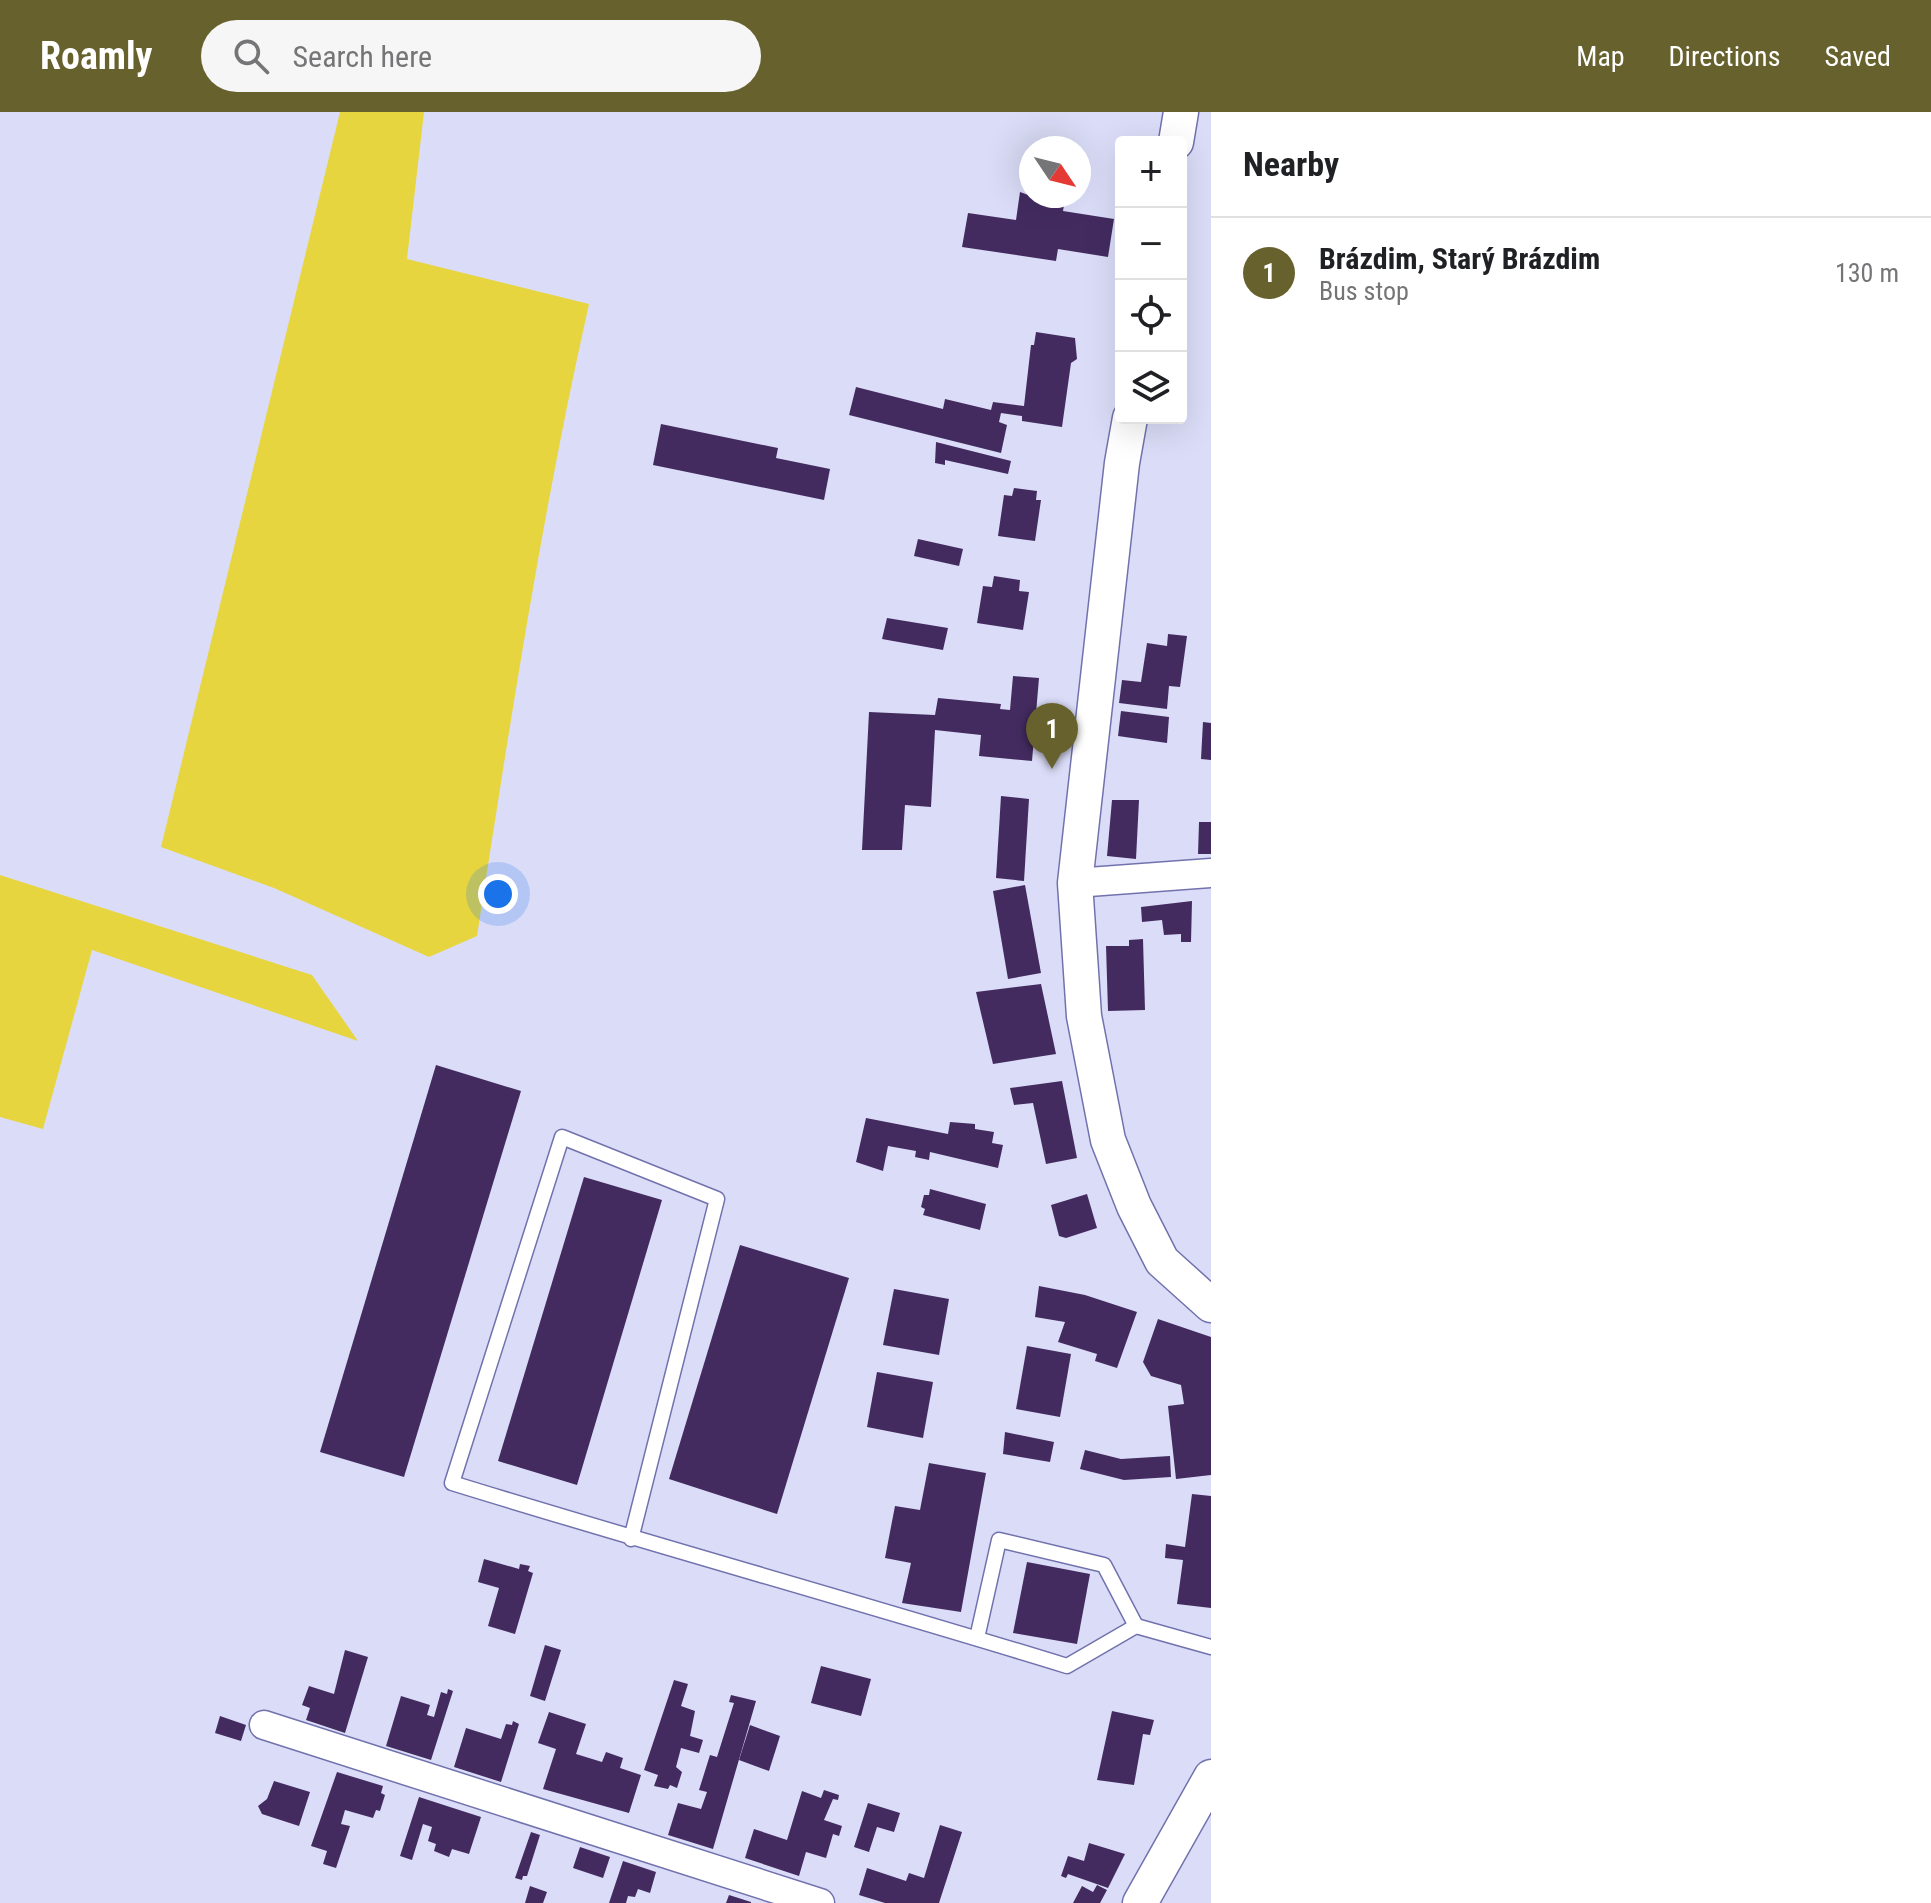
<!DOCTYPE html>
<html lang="en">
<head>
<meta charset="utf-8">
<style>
	body { margin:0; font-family:"Roboto Condensed",sans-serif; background:#f6f6f6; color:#202124 }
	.controls { position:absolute; right:24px; top:24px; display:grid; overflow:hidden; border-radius:8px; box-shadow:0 8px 32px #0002 }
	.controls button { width:72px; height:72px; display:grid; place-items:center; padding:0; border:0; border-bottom:2px solid #e0e0e0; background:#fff; color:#202124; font:40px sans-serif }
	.compass { position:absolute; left:1019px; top:24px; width:72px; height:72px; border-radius:50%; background:#fff; box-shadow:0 8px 32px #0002; rotate:125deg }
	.you { position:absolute; left:498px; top:782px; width:28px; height:28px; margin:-20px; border:6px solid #fff; border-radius:50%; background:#1a73e8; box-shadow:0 0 0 12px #1a73e833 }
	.badge { display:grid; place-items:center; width:52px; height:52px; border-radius:50%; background:#67612d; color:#fff; font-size:26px; font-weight:700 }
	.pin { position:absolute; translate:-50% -66px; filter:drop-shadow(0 2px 4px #0008) }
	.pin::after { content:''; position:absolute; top:42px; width:28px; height:24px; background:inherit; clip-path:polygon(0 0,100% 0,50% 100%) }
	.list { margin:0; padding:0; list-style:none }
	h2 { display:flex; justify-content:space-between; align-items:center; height:104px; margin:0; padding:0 32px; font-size:34px }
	h2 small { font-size:26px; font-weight:400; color:#757577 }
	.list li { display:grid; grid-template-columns:52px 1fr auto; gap:24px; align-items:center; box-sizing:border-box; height:112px; padding:0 32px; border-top:2px solid #e0e0e0 }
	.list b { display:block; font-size:30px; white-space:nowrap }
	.list p { margin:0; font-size:26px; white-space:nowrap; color:#757577 }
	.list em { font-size:26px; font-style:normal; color:#757577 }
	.icon { flex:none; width:44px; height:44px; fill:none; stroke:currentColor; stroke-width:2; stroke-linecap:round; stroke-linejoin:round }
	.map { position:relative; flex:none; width:1211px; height:1791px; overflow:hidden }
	header { display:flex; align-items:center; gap:48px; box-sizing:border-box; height:112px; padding:0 40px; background:#67612d; color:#fff }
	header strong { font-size:38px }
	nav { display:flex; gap:44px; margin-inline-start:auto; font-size:28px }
	.search { width:560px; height:72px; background:#f6f6f6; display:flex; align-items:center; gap:20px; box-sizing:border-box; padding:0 28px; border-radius:44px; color:#757577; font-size:30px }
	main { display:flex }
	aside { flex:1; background:#fff }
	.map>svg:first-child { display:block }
	.green { fill:#e7d540 }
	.building { fill:#432b60 }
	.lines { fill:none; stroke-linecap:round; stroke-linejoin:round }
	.service-casing { stroke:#7172ad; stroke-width:17 }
	.minor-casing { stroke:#7172ad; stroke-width:31 }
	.tertiary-casing { stroke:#7172ad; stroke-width:37 }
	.service { stroke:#fff; stroke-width:14 }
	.minor { stroke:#fff; stroke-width:28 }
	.tertiary { stroke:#fff; stroke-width:34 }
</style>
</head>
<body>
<header>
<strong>Roamly</strong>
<div class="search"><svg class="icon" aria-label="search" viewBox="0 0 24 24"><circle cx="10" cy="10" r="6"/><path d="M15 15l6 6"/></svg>Search here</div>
<nav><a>Map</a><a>Directions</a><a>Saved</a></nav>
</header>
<main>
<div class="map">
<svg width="1211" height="1791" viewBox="0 0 1211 1791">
	<rect width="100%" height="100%" fill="#dbddf8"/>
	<g class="green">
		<path d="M 340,0 L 424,0 L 407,147 L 589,192 C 542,401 510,612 477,824 L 429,845 L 274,776 L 161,735 Z"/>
		<path d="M 0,763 L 312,863 L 358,929 L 92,838 L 43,1017 L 0,1005 Z"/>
	</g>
	<g class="building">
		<path d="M 1020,80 L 1031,84 L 1065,87 L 1063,99 L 1114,107 L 1108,145 L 1058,137 L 1056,149 L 962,135 L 968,101 L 1016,108 Z"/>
		<path d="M 1036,220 L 1075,226 L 1077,247 L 1071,251 L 1062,315 L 1022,309 L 1022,304 L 1001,301 L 999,310 L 1007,313 L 1001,341 L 849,303 L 856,275 L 943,297 L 945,287 L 991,298 L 993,290 L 1024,294 L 1031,233 L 1034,233 Z"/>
		<path d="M 661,312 L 778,336 L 776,346 L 830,357 L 824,388 L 653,353 Z"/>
		<path d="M 936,330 L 1011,349 L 1008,362 L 945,348 L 945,353 L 935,351 Z"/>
		<path d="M 1014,376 L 1037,379 L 1036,388 L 1041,388 L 1035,429 L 998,424 L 1004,383 L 1012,384 Z"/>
		<path d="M 918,427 L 963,437 L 959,454 L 914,444 Z"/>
		<path d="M 994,464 L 1020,468 L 1019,479 L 1029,480 L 1023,518 L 977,511 L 983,474 L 992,475 Z"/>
		<path d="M 887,506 L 948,516 L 943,538 L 882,527 Z"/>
		<path d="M 1168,522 L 1187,524 L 1180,575 L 1169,574 L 1167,597 L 1119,591 L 1122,568 L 1141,570 L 1147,531 L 1167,534 Z"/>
		<path d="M 1013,564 L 1039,566 L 1032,649 L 979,644 L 981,623 L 935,618 L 931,695 L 905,693 L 902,738 L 862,738 L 869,600 L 935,603 L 938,586 L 1001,592 L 1000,597 L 1010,598 Z"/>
		<path d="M 1121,599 L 1169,605 L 1167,631 L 1118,624 Z"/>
		<path d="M 1203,610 L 1211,611 L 1211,648 L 1201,647 Z"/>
		<path d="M 1001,684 L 1029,687 L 1024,769 L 996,766 Z"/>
		<path d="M 1112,688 L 1139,688 L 1136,747 L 1107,744 Z"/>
		<path d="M 1199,710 L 1211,710 L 1211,742 L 1198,742 Z"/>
		<path d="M 1025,773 L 1041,861 L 1008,867 L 993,779 Z"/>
		<path d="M 1192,789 L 1191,830 L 1181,830 L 1181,822 L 1164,823 L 1162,808 L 1142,810 L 1141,795 Z"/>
		<path d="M 1143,827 L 1145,898 L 1108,899 L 1106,834 L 1129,834 L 1129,828 Z"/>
		<path d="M 1041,872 L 1056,942 L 993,952 L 976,880 Z"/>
		<path d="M 436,953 L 521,979 L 404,1365 L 320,1340 Z"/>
		<path d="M 1062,969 L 1077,1046 L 1046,1052 L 1033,991 L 1014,993 L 1010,976 Z"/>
		<path d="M 866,1006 L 948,1022 L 950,1010 L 975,1012 L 975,1017 L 994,1020 L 992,1031 L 1003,1033 L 998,1056 L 930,1040 L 929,1048 L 915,1045 L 916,1039 L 888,1034 L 883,1059 L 856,1050 Z"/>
		<path d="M 584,1065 L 662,1088 L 577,1373 L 498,1349 Z"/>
		<path d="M 930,1077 L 986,1092 L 980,1118 L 923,1103 L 925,1097 L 921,1095 L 924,1083 L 929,1083 Z"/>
		<path d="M 1087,1082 L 1097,1116 L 1066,1126 L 1059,1124 L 1051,1093 Z"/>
		<path d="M 740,1133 L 849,1166 L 777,1402 L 669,1367 Z"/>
		<path d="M 1039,1174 L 1085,1183 L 1137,1200 L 1117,1256 L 1095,1249 L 1097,1242 L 1058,1230 L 1065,1210 L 1035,1205 Z"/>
		<path d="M 894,1177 L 949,1187 L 939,1243 L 883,1233 Z"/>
		<path d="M 1158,1207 L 1211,1225 L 1211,1363 L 1176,1367 L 1168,1294 L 1184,1292 L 1181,1273 L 1151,1264 L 1143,1250 Z"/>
		<path d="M 1027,1234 L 1071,1242 L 1060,1305 L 1016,1297 Z"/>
		<path d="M 877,1260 L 933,1270 L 923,1326 L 867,1315 Z"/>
		<path d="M 1005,1320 L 1054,1330 L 1050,1350 L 1003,1342 Z"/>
		<path d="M 1085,1338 L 1121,1347 L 1170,1344 L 1171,1365 L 1124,1368 L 1080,1357 Z"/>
		<path d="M 929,1351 L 986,1361 L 961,1500 L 902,1491 L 911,1451 L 885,1446 L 895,1394 L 920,1398 Z"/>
		<path d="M 1192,1382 L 1211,1384 L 1211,1496 L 1177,1492 L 1183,1448 L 1165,1446 L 1166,1432 L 1185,1435 Z"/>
		<path d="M 484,1447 L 519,1457 L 520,1452 L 530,1454 L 528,1459 L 533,1461 L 515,1522 L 488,1514 L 499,1476 L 478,1470 Z"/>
		<path d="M 1027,1450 L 1090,1462 L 1077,1532 L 1013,1521 Z"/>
		<path d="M 545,1533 L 561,1538 L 545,1589 L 530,1584 Z"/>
		<path d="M 345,1538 L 368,1545 L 345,1621 L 306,1608 L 310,1596 L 302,1593 L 309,1574 L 334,1582 Z"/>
		<path d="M 821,1554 L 871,1567 L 861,1604 L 811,1591 Z"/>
		<path d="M 674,1568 L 688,1572 L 681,1594 L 695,1599 L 690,1624 L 703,1628 L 699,1641 L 681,1636 L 676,1655 L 682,1660 L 677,1676 L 670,1673 L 668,1677 L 654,1674 L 658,1663 L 644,1658 Z"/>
		<path d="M 448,1577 L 453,1579 L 431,1648 L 386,1634 L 401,1584 L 430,1593 L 427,1603 L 434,1605 L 441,1580 L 447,1582 Z"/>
		<path d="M 731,1583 L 756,1589 L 713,1737 L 668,1723 L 678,1691 L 701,1697 L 707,1680 L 699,1678 L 710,1643 L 717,1645 L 734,1591 L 729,1590 Z"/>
		<path d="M 1112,1599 L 1154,1608 L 1150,1623 L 1143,1622 L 1134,1673 L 1097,1668 Z"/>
		<path d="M 549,1600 L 586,1612 L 576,1642 L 602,1650 L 606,1640 L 623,1646 L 620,1656 L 641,1663 L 629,1701 L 543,1677 L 556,1637 L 538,1631 Z"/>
		<path d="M 220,1604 L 246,1613 L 241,1629 L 215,1621 Z"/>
		<path d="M 513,1609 L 519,1612 L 501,1670 L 454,1655 L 466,1616 L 501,1627 L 506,1612 L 512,1613 Z"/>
		<path d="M 750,1613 L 780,1624 L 769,1659 L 739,1648 Z"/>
		<path d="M 337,1660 L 383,1674 L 381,1681 L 385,1683 L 380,1699 L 376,1698 L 373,1706 L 345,1698 L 341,1712 L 350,1714 L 336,1756 L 323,1752 L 327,1739 L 311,1734 Z"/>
		<path d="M 274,1669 L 310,1680 L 299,1714 L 262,1702 L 258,1694 L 267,1687 Z"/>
		<path d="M 824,1678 L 839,1683 L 838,1688 L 833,1687 L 824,1708 L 842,1714 L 839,1724 L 833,1722 L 826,1746 L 806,1740 L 799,1764 L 745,1746 L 754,1717 L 787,1728 L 802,1679 L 821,1686 Z"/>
		<path d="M 419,1685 L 481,1705 L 469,1742 L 452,1737 L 449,1745 L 434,1739 L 436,1732 L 428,1729 L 432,1715 L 423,1712 L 412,1748 L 400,1744 Z"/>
		<path d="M 868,1691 L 900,1701 L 894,1720 L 877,1715 L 869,1740 L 854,1735 Z"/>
		<path d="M 940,1713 L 962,1720 L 939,1791 L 885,1791 L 859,1783 L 867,1756 L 906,1769 L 909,1761 L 924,1766 Z"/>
		<path d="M 531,1720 L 540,1723 L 527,1764 L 523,1764 L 522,1768 L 515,1766 Z"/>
		<path d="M 1089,1731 L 1125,1742 L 1108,1776 L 1068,1762 L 1066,1766 L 1061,1764 L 1068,1744 L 1084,1749 Z"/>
		<path d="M 580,1735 L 610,1745 L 603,1766 L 573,1756 Z"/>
		<path d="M 623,1749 L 656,1760 L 650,1781 L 638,1777 L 635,1785 L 628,1784 L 626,1791 L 609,1791 Z"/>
		<path d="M 1097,1773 L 1107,1778 L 1100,1791 L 1073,1791 L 1082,1774 L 1093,1780 Z"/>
		<path d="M 530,1774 L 547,1780 L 543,1791 L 525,1791 Z"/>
		<path d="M 729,1783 L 751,1790 L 751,1791 L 726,1791 Z"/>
	</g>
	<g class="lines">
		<g class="service-casing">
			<g id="service">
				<path d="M 631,1427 L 717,1087 L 562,1025 L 452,1371 C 656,1434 863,1491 1067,1554 L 1136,1514 L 1211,1535"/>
				<path d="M 977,1526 L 999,1428 L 1104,1453 L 1136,1514"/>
			</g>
		</g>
		<g class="minor-casing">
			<g id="minor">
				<path d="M 1075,771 L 1211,761"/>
				<path d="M 264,1613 L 820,1791"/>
			</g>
		</g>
		<g class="tertiary-casing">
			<g id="tertiary">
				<path d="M 1176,30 L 1181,0"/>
				<path d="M 1130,306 L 1122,351 L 1075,771 L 1084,904 L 1108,1028 L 1134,1094 L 1162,1149 L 1211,1193"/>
				<path d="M 1140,1791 L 1211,1665"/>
			</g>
		</g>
		<use href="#service" class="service"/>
		<use href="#minor" class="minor"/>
		<use href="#tertiary" class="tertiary"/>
	</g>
</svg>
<div class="controls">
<button>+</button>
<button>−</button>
<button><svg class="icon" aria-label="locate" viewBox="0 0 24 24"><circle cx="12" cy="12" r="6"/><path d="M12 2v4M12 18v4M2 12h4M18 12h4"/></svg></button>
<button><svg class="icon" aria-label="layers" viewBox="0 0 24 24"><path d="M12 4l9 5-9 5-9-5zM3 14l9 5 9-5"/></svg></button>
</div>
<svg class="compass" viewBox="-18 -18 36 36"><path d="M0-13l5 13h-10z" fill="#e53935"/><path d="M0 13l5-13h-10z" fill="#757577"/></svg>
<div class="you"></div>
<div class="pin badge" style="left:1052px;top:657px">1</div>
</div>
<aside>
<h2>Nearby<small></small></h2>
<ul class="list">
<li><span class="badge">1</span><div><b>Brázdim, Starý Brázdim</b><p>Bus stop</p></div><em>130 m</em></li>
</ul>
</aside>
</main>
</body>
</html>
